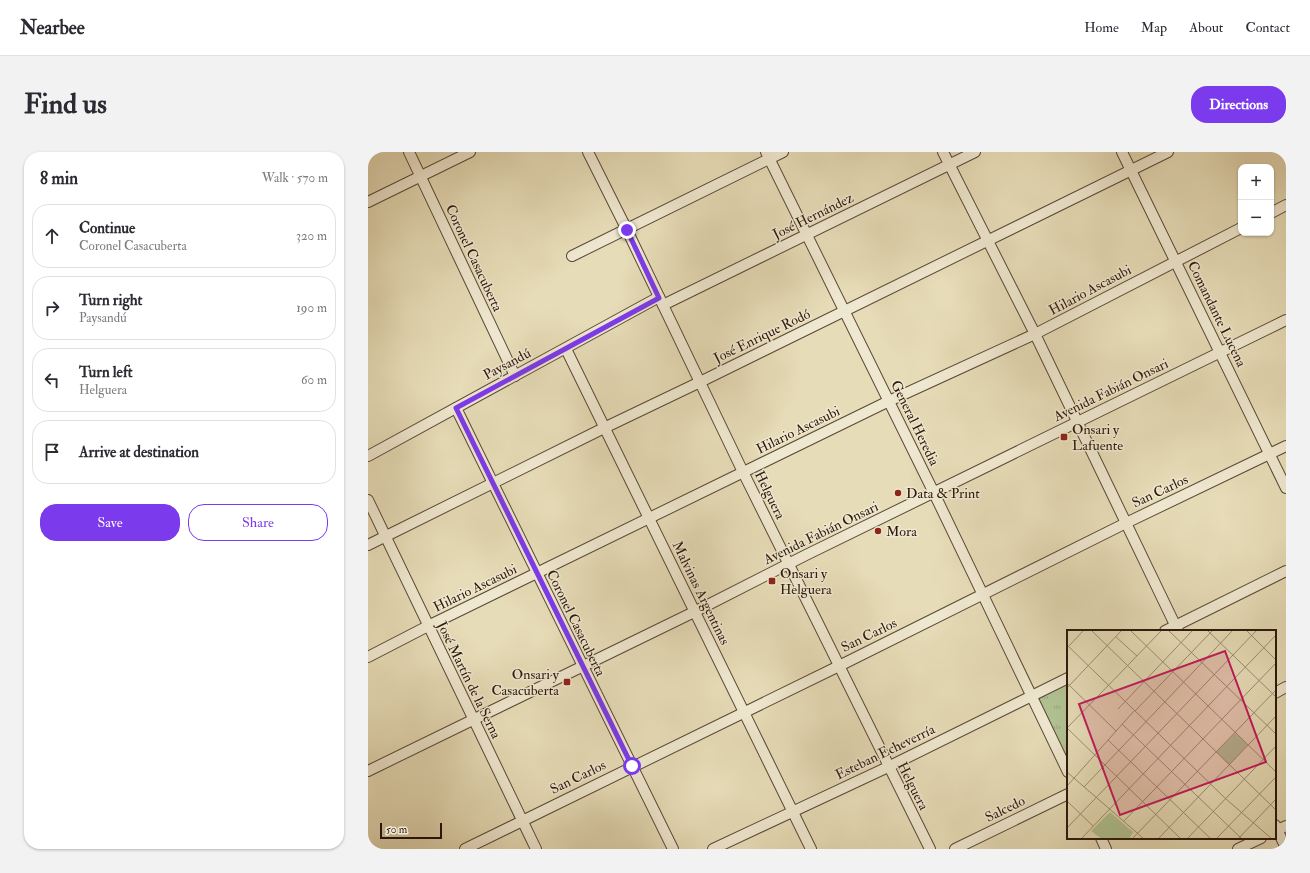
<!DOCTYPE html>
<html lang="en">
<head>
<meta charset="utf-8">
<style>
	body { margin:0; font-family:"IM FELL Double Pica",serif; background:#f2f2f3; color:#2b2b33 }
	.controls { position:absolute; right:12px; top:12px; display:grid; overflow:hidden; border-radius:8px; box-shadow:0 1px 3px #0004 }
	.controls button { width:36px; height:36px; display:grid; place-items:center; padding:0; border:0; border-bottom:1px solid #e1e1e2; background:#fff; color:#2b2b33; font:20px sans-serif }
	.scale { position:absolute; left:12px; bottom:10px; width:62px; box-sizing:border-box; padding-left:4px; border:2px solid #2c170b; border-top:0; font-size:11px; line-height:14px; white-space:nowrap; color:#2c170b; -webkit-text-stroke:3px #efe8d0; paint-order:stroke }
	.stop { position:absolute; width:12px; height:12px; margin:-9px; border:3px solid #7c3aed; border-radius:50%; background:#fff }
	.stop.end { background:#7c3aed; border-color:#fff; box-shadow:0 1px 4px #0008 }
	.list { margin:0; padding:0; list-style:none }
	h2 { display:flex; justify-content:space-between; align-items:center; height:52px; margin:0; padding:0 16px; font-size:17px }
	h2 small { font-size:13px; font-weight:400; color:#7c7c81 }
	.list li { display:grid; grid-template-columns:26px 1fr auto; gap:12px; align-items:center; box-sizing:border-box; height:64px; margin:0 8px 8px; padding:0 8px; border:1px solid #e1e1e2; border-radius:16px }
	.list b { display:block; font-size:15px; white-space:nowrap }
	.list p { margin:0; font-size:13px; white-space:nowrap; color:#7c7c81 }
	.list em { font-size:13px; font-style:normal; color:#7c7c81 }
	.actions { display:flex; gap:8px; padding:12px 16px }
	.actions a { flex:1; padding:9px 0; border:1px solid #7c3aed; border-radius:16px; text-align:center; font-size:14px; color:#7c3aed }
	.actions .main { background:#7c3aed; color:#fff }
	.icon { flex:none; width:22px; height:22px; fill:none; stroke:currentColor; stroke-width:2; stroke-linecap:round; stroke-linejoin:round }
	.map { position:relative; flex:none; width:918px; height:697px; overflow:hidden; border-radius:16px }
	header { display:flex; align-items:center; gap:24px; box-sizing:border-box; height:56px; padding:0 20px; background:#fff; border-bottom:1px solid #e1e1e2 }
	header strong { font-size:19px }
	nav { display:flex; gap:22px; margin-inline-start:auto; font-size:14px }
	.intro { display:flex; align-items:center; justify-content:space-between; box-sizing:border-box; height:96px; padding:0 24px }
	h1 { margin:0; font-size:28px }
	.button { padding:10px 18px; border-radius:16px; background:#7c3aed; color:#fff; font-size:14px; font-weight:700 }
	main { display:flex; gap:24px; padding:0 24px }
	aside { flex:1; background:#fff; border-radius:16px; box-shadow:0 1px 3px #0004 }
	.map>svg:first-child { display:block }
	.grass { fill:url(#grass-tufts); stroke:#6e6c4e }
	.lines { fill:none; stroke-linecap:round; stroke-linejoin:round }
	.minor-casing { stroke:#5a4836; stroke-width:12 }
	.minor { stroke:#efe8d0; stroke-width:10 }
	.route { stroke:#7c3aed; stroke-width:5 }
	.poi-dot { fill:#8f2418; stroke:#efe8d0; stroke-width:1.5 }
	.labels { text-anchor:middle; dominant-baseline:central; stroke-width:3; stroke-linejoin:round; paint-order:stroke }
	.street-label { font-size:14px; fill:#2c170b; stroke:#efe8d0 }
	.poi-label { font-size:14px; fill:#2c170b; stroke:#efe8d0; text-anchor:start }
	.inset-road { fill:none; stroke:#9c8d72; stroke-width:1 }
	.view { fill:#c2185b; fill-opacity:0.15; stroke:#c2185b; stroke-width:2 }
	.inset-edge { fill:none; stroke:#2c170b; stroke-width:2 }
</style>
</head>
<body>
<header>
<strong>Nearbee</strong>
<nav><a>Home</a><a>Map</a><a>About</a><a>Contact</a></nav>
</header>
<div class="intro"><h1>Find us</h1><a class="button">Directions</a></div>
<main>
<aside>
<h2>8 min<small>Walk · 570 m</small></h2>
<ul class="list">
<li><svg class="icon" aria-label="ahead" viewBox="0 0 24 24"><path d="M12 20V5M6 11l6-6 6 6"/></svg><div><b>Continue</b><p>Coronel Casacuberta</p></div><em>320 m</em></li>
<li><svg class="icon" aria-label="right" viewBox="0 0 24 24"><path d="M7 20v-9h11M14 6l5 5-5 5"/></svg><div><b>Turn right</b><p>Paysandú</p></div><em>190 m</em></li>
<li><svg class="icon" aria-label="left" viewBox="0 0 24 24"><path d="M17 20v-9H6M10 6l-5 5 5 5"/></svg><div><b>Turn left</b><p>Helguera</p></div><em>60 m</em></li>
<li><svg class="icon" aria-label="arrive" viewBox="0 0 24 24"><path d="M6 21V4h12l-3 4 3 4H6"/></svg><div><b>Arrive at destination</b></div></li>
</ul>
<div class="actions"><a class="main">Save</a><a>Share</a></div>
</aside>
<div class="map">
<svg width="918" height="697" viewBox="0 0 918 697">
	<defs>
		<pattern id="grass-tufts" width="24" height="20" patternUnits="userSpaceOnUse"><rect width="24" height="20" fill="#b1c292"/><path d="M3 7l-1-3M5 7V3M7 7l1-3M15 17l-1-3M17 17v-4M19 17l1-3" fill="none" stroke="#98a67d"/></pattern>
	</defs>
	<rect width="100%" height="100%" fill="#e6dcb7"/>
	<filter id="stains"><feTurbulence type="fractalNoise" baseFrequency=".005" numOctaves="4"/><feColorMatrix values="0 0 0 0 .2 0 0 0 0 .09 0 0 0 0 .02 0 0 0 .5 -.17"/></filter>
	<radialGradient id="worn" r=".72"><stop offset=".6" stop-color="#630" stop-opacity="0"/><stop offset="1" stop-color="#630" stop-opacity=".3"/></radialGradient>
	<path class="grass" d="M 700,526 L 700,619 L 664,544 Z"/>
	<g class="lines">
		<g class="minor-casing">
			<g id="minor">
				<path d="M 41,0 L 147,224"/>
				<path d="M 220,0 L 259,78 L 375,320 L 562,697"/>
				<path d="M 398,0 L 566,341 L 700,620"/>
				<path d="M 575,0 L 667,182 L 810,479"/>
				<path d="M 754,0 L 918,336"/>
				<path d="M 0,50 L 102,0"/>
				<path d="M 903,61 L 918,53"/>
				<path d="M 204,104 L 415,0"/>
				<path d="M 295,153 L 607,0"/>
				<path d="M 198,197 L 443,697"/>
				<path d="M 88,256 L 305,697"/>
				<path d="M 0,304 L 291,145"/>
				<path d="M 0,348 L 168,697"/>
				<path d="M 0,393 L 236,276 L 332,230 L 800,0"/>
				<path d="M 797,479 L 918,419"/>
				<path d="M 0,505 L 60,474 L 521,249 L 667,182 L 873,76"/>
				<path d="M 907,541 L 918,535"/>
				<path d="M 0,619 L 326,460 L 438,403 L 918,168"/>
				<path d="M 907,673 L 918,696"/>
				<path d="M 907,679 L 918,674"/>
				<path d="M 733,686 L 738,697"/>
				<path d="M 97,697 L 471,514 L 758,371 L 918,294"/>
				<path d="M 345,697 L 520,615 L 700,526"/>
				<path d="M 587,697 L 700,642"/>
				<path d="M 870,697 L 893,686"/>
			</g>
		</g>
		<use href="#minor" class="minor"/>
	</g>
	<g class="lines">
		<path class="route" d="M 259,78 L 291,146 L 88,256 L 264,614"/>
	</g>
	<g class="poi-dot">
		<rect x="692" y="281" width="8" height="8" rx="2"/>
		<circle cx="530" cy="341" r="4"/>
		<circle cx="510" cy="379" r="4"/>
		<rect x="400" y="425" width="8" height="8" rx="2"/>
		<rect x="195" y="526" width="8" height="8" rx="2"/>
	</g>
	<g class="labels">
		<g class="street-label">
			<text transform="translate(445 64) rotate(-26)">José Hernández</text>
			<text transform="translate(106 106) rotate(65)">Coronel Casacuberta</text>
			<text transform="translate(722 138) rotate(-28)">Hilario Ascasubi</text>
			<text transform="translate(849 162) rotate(64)">Comandante Lucena</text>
			<text transform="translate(394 184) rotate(-26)">José Enrique Rodó</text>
			<text transform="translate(139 212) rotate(-28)">Paysandú</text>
			<text transform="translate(743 238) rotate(-26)">Avenida Fabián Onsari</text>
			<text transform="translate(547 271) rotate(64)">General Heredia</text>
			<text transform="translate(430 278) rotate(-26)">Hilario Ascasubi</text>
			<text transform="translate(792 339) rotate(-25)">San Carlos</text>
			<text transform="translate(402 343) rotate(64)">Helguera</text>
			<text transform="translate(453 381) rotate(-26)">Avenida Fabián Onsari</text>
			<text transform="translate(107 436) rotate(-26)">Hilario Ascasubi</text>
			<text transform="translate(333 441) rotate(64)">Malvinas Argentinas</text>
			<text transform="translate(208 471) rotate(64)">Coronel Casacuberta</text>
			<text transform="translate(501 483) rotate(-26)">San Carlos</text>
			<text transform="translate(101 528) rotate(64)">José Martín de la Serna</text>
			<text transform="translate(517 600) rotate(-26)">Esteban Echeverría</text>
			<text transform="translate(210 625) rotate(-26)">San Carlos</text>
			<text transform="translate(545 634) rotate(63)">Helguera</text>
			<text transform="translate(637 657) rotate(-26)">Salcedo</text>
		</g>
		<g class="poi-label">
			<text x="704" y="277">Onsari y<tspan x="704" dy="16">Lafuente</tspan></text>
			<text x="538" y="341">Data &amp; Print</text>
			<text x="518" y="379">Mora</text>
			<text x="412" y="421">Onsari y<tspan x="412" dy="16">Helguera</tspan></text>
			<text x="191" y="522" text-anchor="end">Onsari y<tspan x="191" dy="16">Casacuberta</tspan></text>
		</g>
	</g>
	<g transform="translate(699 478)">
		<rect width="209" height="209" fill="#e6dcb7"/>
		<path d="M 168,103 L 181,115 L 162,135 L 149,122 Z" fill="#b1c292"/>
		<path d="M 43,182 L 66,202 L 62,209 L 35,209 L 24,201 Z" fill="#b1c292"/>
		<path class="inset-road" d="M 24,0 L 209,180M 63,0 L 209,142M 101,0 L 209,104M 140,0 L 209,67M 179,0 L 209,30M 49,7 L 70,26M 0,15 L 159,169 L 205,209M 0,18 L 17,0M 0,53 L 49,101M 0,58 L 55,0M 51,79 L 126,0M 68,81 L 146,0M 55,94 L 175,209M 0,98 L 114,209M 0,98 L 95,0M 41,110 L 144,209M 0,142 L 77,209M 0,156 L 67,81M 17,157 L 166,0M 0,171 L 26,196M 57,191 L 209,33M 0,198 L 190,0M 14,209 L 209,5M 65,209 L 209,60M 91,209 L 209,86M 120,209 L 209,116M 149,209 L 209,147M 171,209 L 209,169"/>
		<path class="view" d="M 158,21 L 199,132 L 53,185 L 12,74 Z"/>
		<rect width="209" height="209" class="inset-edge"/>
	</g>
	<rect width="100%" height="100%" filter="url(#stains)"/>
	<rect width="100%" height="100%" fill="url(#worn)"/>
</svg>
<div class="controls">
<button>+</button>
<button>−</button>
</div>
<div class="scale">50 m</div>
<div class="stop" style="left:264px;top:614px"></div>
<div class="stop end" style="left:259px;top:78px"></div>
</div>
</main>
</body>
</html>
